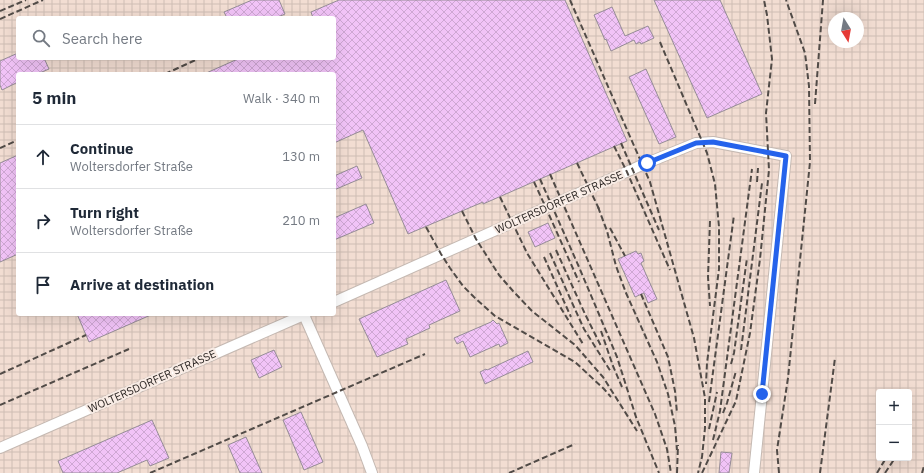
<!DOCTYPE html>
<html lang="en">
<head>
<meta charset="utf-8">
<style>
	body { margin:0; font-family:"IBM Plex Sans",sans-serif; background:#f2f2f3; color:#1f2937 }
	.controls { position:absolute; right:12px; bottom:12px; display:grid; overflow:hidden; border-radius:4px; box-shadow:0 4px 16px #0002 }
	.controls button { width:36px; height:36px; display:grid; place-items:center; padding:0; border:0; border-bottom:1px solid #e0e1e3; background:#fff; color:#1f2937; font:20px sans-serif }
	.compass { position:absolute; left:828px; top:12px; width:36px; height:36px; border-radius:50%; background:#fff; box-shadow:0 4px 16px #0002; rotate:169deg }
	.stop { position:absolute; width:12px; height:12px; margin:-9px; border:3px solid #2563eb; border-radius:50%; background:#fff }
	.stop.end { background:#2563eb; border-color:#fff; box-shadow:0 1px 4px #0008 }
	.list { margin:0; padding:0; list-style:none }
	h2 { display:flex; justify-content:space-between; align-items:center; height:52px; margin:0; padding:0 16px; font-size:17px }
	h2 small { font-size:13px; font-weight:400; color:#747a83 }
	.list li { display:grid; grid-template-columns:26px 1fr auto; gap:12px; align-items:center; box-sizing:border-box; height:64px; padding:0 16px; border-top:1px solid #e0e1e3 }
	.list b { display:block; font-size:15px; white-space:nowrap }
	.list p { margin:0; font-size:13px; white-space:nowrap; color:#747a83 }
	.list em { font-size:13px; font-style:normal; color:#747a83 }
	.icon { flex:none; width:22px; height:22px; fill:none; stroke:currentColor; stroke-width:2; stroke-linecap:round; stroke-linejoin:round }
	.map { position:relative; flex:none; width:924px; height:473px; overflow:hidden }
	.search { position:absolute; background:#fff; box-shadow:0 4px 16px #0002; left:16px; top:16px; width:320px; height:44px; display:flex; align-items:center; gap:10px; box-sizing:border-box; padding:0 14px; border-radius:4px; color:#747a83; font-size:15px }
	.panel { position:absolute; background:#fff; box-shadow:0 4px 16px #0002; left:16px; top:72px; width:320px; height:244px; border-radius:4px }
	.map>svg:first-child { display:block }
	.industrial { fill:url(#industrial-grid); fill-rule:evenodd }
	.building { fill:url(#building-cross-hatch); stroke:#958c96 }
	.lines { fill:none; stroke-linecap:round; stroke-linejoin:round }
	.minor-casing { stroke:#c5b9b2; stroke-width:12 }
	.minor { stroke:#fff; stroke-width:10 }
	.rail { stroke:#514b47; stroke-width:2; stroke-dasharray:6 3; stroke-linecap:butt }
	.route { stroke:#2563eb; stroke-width:5 }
	.labels { text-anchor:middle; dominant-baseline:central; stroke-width:4; stroke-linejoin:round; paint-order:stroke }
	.street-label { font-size:11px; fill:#241f1d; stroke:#f8ebe4 }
</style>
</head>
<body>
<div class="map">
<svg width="924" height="473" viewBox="0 0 924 473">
	<defs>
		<pattern id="industrial-grid" width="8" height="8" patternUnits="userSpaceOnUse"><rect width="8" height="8" fill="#f2ddd2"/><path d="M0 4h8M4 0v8" fill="none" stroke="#cfbdb4"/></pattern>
		<pattern id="building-cross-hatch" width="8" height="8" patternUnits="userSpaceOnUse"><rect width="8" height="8" fill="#f1c3f7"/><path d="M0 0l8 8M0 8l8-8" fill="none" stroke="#cea7d3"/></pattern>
	</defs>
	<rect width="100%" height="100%" fill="#f8ebe4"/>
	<path class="industrial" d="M 0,0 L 924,0 L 924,473 L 0,473 ZM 18,18 L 334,18 L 334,58 L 18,58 ZM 834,18 L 858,18 L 858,42 L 834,42 ZM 18,74 L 334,74 L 334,314 L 18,314 ZM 879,392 L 909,392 L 909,458 L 879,458 Z"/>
	<g class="building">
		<path d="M 252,0 L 279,0 L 285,14 L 276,18 L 227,18 L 224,12 Z"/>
		<path d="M 339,0 L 565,0 L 627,141 L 483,204 L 483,202 L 408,234 L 363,130 L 334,143 L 334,74 L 204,74 L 240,58 L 334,58 L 334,18 L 313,18 L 311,12 Z"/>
		<path d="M 654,0 L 720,0 L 762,94 L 707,118 Z"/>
		<path d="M 612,7 L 625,36 L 648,26 L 654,38 L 641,44 L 640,42 L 636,44 L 634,40 L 611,51 L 606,39 L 605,40 L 594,15 Z"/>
		<path d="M 18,53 L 18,58 L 44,58 L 49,69 L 37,74 L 18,74 L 18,82 L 2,90 L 0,85 L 0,61 Z"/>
		<path d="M 646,69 L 676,137 L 659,144 L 629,77 Z"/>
		<path d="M 18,155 L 18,254 L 0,262 L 0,163 Z"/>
		<path d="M 357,166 L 362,178 L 334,190 L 334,176 Z"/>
		<path d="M 366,204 L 374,223 L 334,240 L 334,218 Z"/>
		<path d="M 548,223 L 555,238 L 535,247 L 528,232 Z"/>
		<path d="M 636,251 L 638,254 L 641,253 L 644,261 L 641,263 L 657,299 L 648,303 L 644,293 L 635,297 L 618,259 Z"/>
		<path d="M 446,280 L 460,311 L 429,325 L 430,328 L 406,339 L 408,344 L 377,357 L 359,319 Z"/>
		<path d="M 77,314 L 153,314 L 89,342 Z"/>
		<path d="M 493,320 L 497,324 L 499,323 L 508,343 L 500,347 L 499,344 L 470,357 L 463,341 L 457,344 L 454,338 L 491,322 Z"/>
		<path d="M 274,350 L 282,367 L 259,378 L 251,360 Z"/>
		<path d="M 528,351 L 533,362 L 485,384 L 480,372 L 486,369 L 487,370 Z"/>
		<path d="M 301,412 L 323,462 L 304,470 L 283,420 Z"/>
		<path d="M 152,420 L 169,458 L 150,466 L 147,460 L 117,473 L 63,473 L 58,461 Z"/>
		<path d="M 246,437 L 262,473 L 240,473 L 228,445 Z"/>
		<path d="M 721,452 L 732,453 L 729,473 L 719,473 Z"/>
	</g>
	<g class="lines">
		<g class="minor-casing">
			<g id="minor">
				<path d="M 334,302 L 642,165 L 696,143 L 713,142 L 786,156 L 754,473"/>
				<path d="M 304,315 L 362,446 L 372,473"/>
				<path d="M 0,448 L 306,314"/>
			</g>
		</g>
		<use href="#minor" class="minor"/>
		<g class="rail">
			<path d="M 570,0 L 650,182 L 694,338 L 705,398 L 705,428 L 702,457 L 698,473"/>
			<path d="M 0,11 L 26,0"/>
			<path d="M 0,19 L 43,0"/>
			<path d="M 660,42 L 707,153 L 715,184 L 719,227 L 719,269 L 707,363 L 706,384"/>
			<path d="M 165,74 L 200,58"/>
			<path d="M 815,104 L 823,0"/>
			<path d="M 621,143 L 659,230"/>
			<path d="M 614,146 L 627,172 L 670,270"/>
			<path d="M 0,148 L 18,140"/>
			<path d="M 577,163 L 600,211"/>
			<path d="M 550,174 L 655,414 L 667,449 L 671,473"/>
			<path d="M 540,179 L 579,267 L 617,357 L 636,417 L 659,473"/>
			<path d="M 534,182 L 546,208 L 579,282"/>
			<path d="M 757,182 L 758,168"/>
			<path d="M 500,197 L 527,253 L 583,344"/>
			<path d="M 598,207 L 607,231 L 616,266 L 626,293 L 657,362 L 668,394 L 675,426 L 677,450"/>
			<path d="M 462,211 L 476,239 L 499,275 L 513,291 L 532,311 L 575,345 L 603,377 L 637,431"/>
			<path d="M 710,221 L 708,277 L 710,306"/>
			<path d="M 426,227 L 441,254 L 450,268 L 463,286 L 474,297 L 495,316 L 575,362 L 604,389 L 611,397"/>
			<path d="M 610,228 L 625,256"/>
			<path d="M 556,250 L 585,314 L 601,346"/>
			<path d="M 550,253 L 569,296 L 584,329 L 611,372"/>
			<path d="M 544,257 L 571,317"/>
			<path d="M 641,294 L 668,357 L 675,391 L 677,413"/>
			<path d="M 601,331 L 613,366 L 622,387"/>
			<path d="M 741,350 L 762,183"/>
			<path d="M 731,364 L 734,353 L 747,258"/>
			<path d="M 0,374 L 86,335"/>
			<path d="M 709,402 L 734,215"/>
			<path d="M 0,405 L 129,349"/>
			<path d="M 723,413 L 727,403 L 736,371"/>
			<path d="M 709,429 L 717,392"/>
			<path d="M 713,440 L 720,411 L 752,169"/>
			<path d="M 150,473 L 425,354"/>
			<path d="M 509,473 L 575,444"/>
			<path d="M 677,473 L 678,445"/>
			<path d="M 702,473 L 736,401 L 750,333 L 760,259 L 769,170 L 766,113 L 772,59 L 767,15 L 764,0"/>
			<path d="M 779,473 L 777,450 L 788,378 L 810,162 L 809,86 L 805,53 L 786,0"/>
			<path d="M 820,473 L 835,358"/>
			<path d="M 877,473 L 886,458"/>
			<path d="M 885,473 L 895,458"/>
			<path d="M 922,473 L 924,466"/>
		</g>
	</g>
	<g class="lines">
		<path class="route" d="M 647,163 L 696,143 L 713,142 L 786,156 L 762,394"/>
	</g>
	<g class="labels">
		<g class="street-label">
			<text transform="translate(559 202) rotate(-24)">WOLTERSDORFER STRASSE</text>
			<text transform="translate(152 381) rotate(-24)">WOLTERSDORFER STRASSE</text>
		</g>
	</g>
</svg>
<div class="controls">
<button>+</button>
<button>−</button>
</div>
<svg class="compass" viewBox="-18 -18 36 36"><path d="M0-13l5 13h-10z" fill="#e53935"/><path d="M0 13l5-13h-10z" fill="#747a83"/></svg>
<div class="stop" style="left:647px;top:163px"></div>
<div class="stop end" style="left:762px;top:394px"></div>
<div class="search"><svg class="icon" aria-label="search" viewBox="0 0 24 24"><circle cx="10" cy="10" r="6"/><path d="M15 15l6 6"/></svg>Search here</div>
<section class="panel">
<h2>5 min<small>Walk · 340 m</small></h2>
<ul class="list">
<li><svg class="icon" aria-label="ahead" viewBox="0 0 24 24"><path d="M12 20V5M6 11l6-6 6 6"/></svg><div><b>Continue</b><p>Woltersdorfer Straße</p></div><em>130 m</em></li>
<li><svg class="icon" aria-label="right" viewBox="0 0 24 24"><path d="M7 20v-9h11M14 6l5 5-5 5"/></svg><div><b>Turn right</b><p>Woltersdorfer Straße</p></div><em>210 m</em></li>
<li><svg class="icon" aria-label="arrive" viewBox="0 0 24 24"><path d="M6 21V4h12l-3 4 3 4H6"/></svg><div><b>Arrive at destination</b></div></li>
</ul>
</section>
</div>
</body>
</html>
